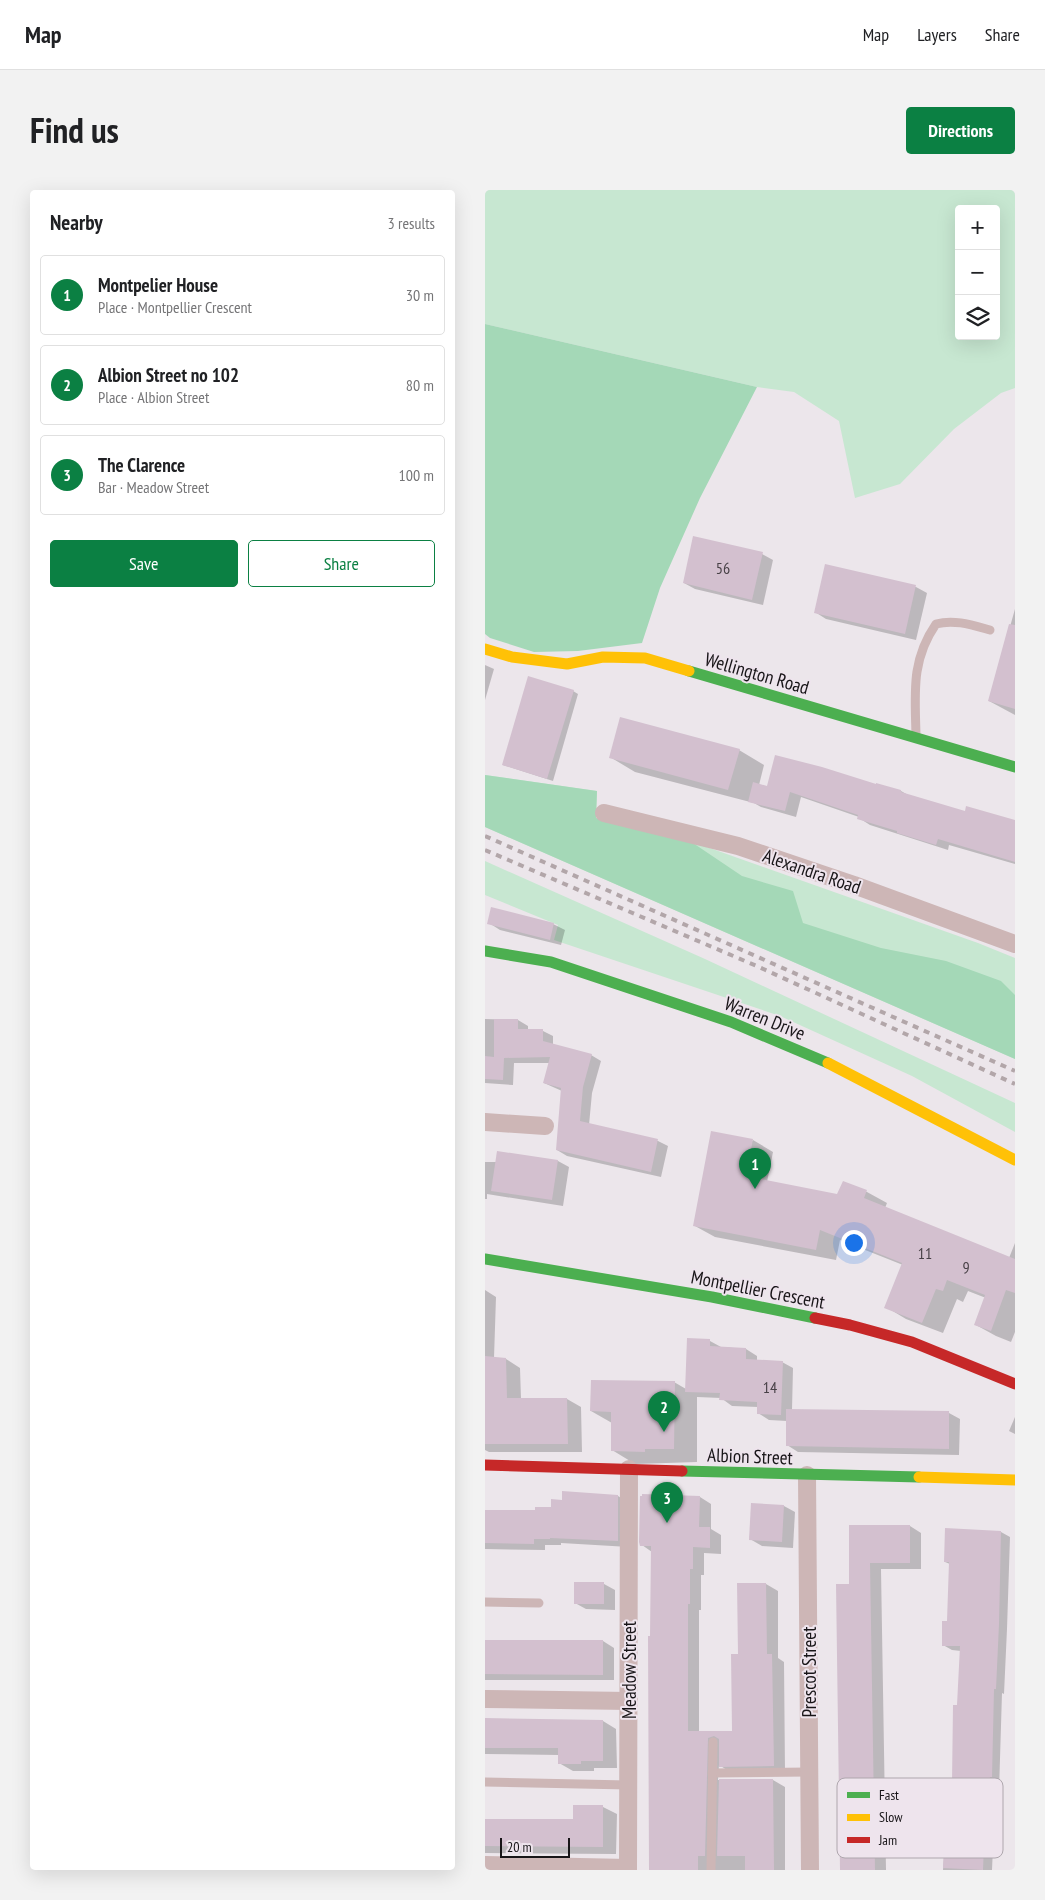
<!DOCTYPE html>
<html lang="en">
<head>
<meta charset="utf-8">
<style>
	body { margin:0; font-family:"PT Sans Narrow",sans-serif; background:#f2f2f2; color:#202124 }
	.controls { position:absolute; right:15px; top:15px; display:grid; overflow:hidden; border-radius:5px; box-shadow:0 5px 20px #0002 }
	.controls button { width:45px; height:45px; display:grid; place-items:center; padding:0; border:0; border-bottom:1px solid #e0e0e0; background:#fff; color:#202124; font:25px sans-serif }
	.scale { position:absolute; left:15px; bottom:12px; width:70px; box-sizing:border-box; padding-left:5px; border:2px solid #181518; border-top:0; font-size:14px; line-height:18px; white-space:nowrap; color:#181518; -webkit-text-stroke:4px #eee4ed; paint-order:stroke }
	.you { position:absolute; left:368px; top:1052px; width:18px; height:18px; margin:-12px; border:4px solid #fff; border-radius:50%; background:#1a73e8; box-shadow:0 0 0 8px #1a73e833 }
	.badge { display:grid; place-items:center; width:32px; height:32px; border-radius:50%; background:#0b8043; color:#fff; font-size:16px; font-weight:700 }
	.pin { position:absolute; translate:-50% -41px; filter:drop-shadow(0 1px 2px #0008) }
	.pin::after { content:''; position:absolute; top:26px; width:18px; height:15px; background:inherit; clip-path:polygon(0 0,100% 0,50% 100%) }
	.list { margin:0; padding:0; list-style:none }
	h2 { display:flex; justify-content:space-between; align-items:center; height:65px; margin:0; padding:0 20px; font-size:21px }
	h2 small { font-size:16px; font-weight:400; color:#757577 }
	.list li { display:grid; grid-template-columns:32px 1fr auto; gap:15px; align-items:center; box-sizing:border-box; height:80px; margin:0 10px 10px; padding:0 10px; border:1px solid #e0e0e0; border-radius:5px }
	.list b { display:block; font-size:19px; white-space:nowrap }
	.list p { margin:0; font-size:16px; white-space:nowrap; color:#757577 }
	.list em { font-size:16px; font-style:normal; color:#757577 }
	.actions { display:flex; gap:10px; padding:15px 20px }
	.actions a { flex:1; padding:11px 0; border:1px solid #0b8043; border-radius:5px; text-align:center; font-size:18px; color:#0b8043 }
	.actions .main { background:#0b8043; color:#fff }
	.icon { flex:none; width:28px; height:28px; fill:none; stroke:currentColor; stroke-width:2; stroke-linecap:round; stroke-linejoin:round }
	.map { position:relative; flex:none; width:530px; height:1680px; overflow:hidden; border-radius:5px }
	header { display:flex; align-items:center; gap:30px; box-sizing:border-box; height:70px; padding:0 25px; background:#fff; border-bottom:1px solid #e0e0e0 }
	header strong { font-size:24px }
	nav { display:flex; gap:28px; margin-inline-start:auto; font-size:18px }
	.intro { display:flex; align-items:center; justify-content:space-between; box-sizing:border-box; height:120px; padding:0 30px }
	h1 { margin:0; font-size:35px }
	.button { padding:12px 22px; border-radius:5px; background:#0b8043; color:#fff; font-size:18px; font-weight:700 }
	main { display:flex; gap:30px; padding:0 30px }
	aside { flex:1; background:#fff; border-radius:5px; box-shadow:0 5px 20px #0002 }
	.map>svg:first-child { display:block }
	.green { fill:#c7e7d1; fill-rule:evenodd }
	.forest { fill:#a4d8b7 }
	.shadow { fill:#0003 }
	.building { fill:#d3c0cf }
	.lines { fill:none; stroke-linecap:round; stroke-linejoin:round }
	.lane { stroke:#cdb6b6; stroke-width:9 }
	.street { stroke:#cdb6b6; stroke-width:18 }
	.fast { stroke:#4caf50; stroke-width:11 }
	.slow { stroke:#ffc107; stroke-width:11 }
	.jam { stroke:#c62828; stroke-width:11 }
	.rail { stroke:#b2a6a9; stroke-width:4; stroke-dasharray:6 6; stroke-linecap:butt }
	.labels { text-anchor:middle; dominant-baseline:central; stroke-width:4; stroke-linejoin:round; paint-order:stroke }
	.number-label { font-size:16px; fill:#474046 }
	.street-label { font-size:19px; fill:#181518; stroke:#eee4ed }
	.key { fill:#eee4ed; stroke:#aea6ad; stroke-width:1 }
	.key-label { font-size:14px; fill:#181518 }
</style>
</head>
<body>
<header>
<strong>Map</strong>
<nav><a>Map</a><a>Layers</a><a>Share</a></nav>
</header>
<div class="intro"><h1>Find us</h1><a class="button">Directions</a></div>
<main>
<aside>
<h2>Nearby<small>3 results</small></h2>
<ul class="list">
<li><span class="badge">1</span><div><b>Montpelier House</b><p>Place · Montpellier Crescent</p></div><em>30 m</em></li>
<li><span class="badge">2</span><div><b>Albion Street no 102</b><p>Place · Albion Street</p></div><em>80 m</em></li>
<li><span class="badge">3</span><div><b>The Clarence</b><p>Bar · Meadow Street</p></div><em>100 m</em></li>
</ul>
<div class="actions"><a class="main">Save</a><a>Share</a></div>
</aside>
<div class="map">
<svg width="530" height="1680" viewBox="0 0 530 1680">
	<rect width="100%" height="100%" fill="#ece6eb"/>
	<g class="green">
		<path d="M 0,0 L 530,0 L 530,198 L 516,203 L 469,239 L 415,294 L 370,308 L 354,231 L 309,202 L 272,197 L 0,134 ZM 474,19 L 511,19 L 511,146 L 474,146 Z"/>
		<path d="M 0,585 L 112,601 L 111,628 L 205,651 L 493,753 L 530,768 L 530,869 L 0,637 Z"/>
		<path d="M 0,671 L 220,769 L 530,913 L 530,942 L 427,886 L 295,826 L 69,750 L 73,735 L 0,705 Z"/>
	</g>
	<g class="forest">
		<path d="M 0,134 L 272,197 L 215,308 L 175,398 L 157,453 L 93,461 L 49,462 L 5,448 L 0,444 Z"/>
		<path d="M 0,585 L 112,601 L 111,628 L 205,651 L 257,686 L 308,701 L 318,733 L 396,758 L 461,771 L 516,791 L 530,805 L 530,869 L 0,637 Z"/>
	</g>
	<g class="shadow">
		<path d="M 277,364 L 288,370 L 278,415 L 210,399 L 199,393 Z"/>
		<path d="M 341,376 L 431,397 L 442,403 L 431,450 L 341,429 L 330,422 Z"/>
		<path d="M 530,419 L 530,525 L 504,511 Z"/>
		<path d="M 0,475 L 9,479 L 0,510 Z"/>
		<path d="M 88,501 L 93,504 L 68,591 L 18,575 Z"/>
		<path d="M 254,560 L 279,575 L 274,595 L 283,598 L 392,596 L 416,601 L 423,605 L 480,622 L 530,633 L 530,674 L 464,655 L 463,660 L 385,635 L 374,628 L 374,627 L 316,607 L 311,627 L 276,617 L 269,613 L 150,582 L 125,567 Z"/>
		<path d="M 4,733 L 68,734 L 80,740 L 76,755 L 15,740 Z"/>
		<path d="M 0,829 L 33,830 L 43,836 L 43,841 L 58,841 L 68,846 L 68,855 L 106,865 L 116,871 L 107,903 L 104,935 L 173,951 L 183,956 L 176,987 L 82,966 L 72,960 L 77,901 L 59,893 L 64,873 L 29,873 L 28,895 L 0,893 Z"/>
		<path d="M 268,950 L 288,962 L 282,992 L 353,1006 L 359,992 L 382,1002 L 402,1013 L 400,1018 L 524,1068 L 530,1053 L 530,1142 L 526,1152 L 511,1146 L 491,1135 L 501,1108 L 483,1101 L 478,1112 L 472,1109 L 458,1143 L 421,1129 L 401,1117 L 418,1075 L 355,1050 L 351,1070 L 230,1047 L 210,1036 Z"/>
		<path d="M 13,962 L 73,971 L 84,977 L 78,1016 L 2,1004 L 2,1009 L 0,1009 L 0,972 L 11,972 Z"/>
		<path d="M 0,1100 L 11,1107 L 9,1168 L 21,1169 L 35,1178 L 36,1209 L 82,1209 L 96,1217 L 97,1262 L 4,1262 L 0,1260 Z"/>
		<path d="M 225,1151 L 236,1157 L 261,1159 L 272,1166 L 272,1171 L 297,1172 L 308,1178 L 307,1220 L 464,1223 L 475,1229 L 474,1265 L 313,1262 L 302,1255 L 302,1231 L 284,1230 L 273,1223 L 273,1217 L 247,1216 L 236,1208 L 212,1207 L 212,1272 L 150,1274 L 127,1260 L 127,1233 L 106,1221 L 189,1192 L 201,1199 Z"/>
		<path d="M 530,1227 L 530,1244 L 524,1241 Z"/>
		<path d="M 133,1306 L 144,1313 L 144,1357 L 76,1353 L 76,1355 L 60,1355 L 60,1360 L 0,1359 L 0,1321 L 51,1322 L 67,1318 L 78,1311 Z"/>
		<path d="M 215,1307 L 226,1314 L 226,1339 L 236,1345 L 236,1364 L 219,1363 L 219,1385 L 216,1385 L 216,1420 L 214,1420 L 214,1542 L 248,1542 L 254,1465 L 281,1394 L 293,1401 L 293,1468 L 299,1472 L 300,1582 L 247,1583 L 234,1575 L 233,1590 L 288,1590 L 300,1597 L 300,1680 L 165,1680 L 167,1362 L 157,1355 Z"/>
		<path d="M 267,1314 L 299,1316 L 310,1322 L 308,1358 L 277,1356 L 265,1349 Z"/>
		<path d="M 365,1336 L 425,1336 L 436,1343 L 436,1379 L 396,1379 L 401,1680 L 356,1680 L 365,1395 Z"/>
		<path d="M 516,1342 L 525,1347 L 522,1439 L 519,1504 L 517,1503 L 513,1635 L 509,1635 L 507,1680 L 458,1680 L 461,1640 L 463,1640 L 468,1594 L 476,1461 L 467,1460 L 458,1455 L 463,1433 L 465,1374 L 460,1372 Z"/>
		<path d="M 119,1394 L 130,1400 L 130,1420 L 101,1419 L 90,1413 Z"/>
		<path d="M 0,1451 L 118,1451 L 129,1458 L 129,1490 L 0,1490 Z"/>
		<path d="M 0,1530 L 118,1531 L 131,1539 L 132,1578 L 109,1578 L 109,1581 L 88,1581 L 74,1573 L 74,1565 L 0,1564 Z"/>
		<path d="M 89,1616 L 118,1617 L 132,1624 L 131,1664 L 0,1663 L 0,1630 L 89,1630 Z"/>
	</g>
	<g class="building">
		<path d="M 208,346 L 278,362 L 267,410 L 198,393 Z"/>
		<path d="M 340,374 L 431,395 L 420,444 L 329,423 Z"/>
		<path d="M 524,434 L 530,435 L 530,519 L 503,511 Z"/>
		<path d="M 43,486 L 89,500 L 62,589 L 17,575 Z"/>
		<path d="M 135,527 L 255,559 L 243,600 L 124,568 Z"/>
		<path d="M 290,565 L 337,577 L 391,594 L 391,593 L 416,600 L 416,602 L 480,621 L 481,616 L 530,630 L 530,672 L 453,649 L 451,655 L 412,643 L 412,641 L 372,629 L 373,625 L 305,602 L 300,621 L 263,612 L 268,592 L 282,596 Z"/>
		<path d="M 6,717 L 69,733 L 65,750 L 2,734 Z"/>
		<path d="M 9,829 L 33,829 L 33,839 L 58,839 L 58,851 L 107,864 L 98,897 L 95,931 L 173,949 L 166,982 L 71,960 L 76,898 L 58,893 L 65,867 L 19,868 L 18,890 L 0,889 L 0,866 L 9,867 Z"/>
		<path d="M 226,941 L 268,949 L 261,986 L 352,1004 L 358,991 L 382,1000 L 379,1008 L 530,1069 L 530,1103 L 521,1100 L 506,1141 L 489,1135 L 500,1105 L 462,1090 L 458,1101 L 451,1099 L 437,1133 L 399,1118 L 417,1073 L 335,1040 L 331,1060 L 208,1036 Z"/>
		<path d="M 12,961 L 73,970 L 67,1010 L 6,1001 Z"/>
		<path d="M 202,1148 L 225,1149 L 225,1156 L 261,1158 L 261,1169 L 298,1171 L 296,1225 L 272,1224 L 272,1212 L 234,1210 L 235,1203 L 200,1202 Z"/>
		<path d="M 0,1166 L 21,1168 L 22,1208 L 82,1208 L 83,1254 L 0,1254 Z"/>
		<path d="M 106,1190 L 190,1191 L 189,1259 L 160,1259 L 160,1262 L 126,1261 L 126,1222 L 105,1221 Z"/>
		<path d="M 301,1219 L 464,1221 L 464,1259 L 301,1256 Z"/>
		<path d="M 77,1301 L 133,1305 L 133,1351 L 65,1348 L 65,1349 L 49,1349 L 49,1354 L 0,1353 L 0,1320 L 50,1320 L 50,1317 L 66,1317 L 66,1309 L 77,1310 Z"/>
		<path d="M 157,1304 L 215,1306 L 214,1337 L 225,1337 L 225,1358 L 208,1357 L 208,1379 L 205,1379 L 205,1414 L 203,1414 L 203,1541 L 247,1541 L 246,1464 L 253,1464 L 252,1393 L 281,1393 L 282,1464 L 287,1464 L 289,1576 L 234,1577 L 234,1549 L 229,1546 L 223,1548 L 220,1666 L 213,1666 L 213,1680 L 164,1680 L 163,1446 L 165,1446 L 166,1356 L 155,1356 L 154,1352 L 155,1306 L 157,1306 Z"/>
		<path d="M 266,1313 L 299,1315 L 297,1352 L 264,1350 Z"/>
		<path d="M 364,1335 L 425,1335 L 425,1373 L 385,1373 L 390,1680 L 355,1680 L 351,1394 L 364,1394 Z"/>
		<path d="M 460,1338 L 516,1341 L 514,1434 L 511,1499 L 509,1499 L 507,1587 L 505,1587 L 504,1630 L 500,1630 L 498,1680 L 458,1678 L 460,1638 L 462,1638 L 463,1593 L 467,1593 L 468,1515 L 472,1515 L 475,1456 L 457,1456 L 457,1431 L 462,1431 L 464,1372 L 459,1372 Z"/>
		<rect x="89" y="1392" width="30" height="22"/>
		<path d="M 0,1450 L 118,1450 L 118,1485 L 0,1484 Z"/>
		<path d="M 0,1528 L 118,1530 L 118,1571 L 96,1571 L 96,1574 L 73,1574 L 73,1558 L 0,1558 Z"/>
		<path d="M 234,1589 L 288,1589 L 289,1680 L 260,1680 L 260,1666 L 232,1666 Z"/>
		<path d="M 88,1615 L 118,1615 L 118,1657 L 0,1656 L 0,1629 L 88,1629 Z"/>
	</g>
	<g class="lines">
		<g class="lane">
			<path d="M 431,545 C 430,503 426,470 451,434 C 469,429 487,435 505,440"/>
			<path d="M 0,1412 L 54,1413"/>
			<path d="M 227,1583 L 324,1582"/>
			<path d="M 0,1592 L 143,1595"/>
			<path d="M 226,1680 L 228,1552"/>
		</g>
		<g class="street">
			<path d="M 119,623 L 253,656 L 369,695 L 530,754"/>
			<path d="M 0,932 L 60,936"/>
			<path d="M 322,1285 L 325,1680"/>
			<path d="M 0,1509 L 144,1511"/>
			<path d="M 0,1675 L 143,1678"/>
			<path d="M 143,1680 L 144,1279"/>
		</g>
		<g class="fast">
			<path d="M 204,481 L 530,577"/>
			<path d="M 0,761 L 66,772 L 246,832 L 343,873"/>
			<path d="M 0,1069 L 227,1107 L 330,1128"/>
			<path d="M 197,1281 L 434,1287"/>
		</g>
		<g class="slow">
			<path d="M 0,459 L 27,467 L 82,474 L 118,467 L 160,468 L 204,481"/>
			<path d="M 343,873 L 530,970"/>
			<path d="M 434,1287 L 530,1290"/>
		</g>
		<g class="jam">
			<path d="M 330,1128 L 365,1135 L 427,1152 L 530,1194"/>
			<path d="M 0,1275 L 197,1281"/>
		</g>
		<g class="rail">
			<path d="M 0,646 L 530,881"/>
			<path d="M 0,660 L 274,777 L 530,894"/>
		</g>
	</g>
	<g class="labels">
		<g class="number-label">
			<text x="238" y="378">56</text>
			<text x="440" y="1063">11</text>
			<text x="481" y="1077">9</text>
			<text x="285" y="1197">14</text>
		</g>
		<g class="street-label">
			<text transform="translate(272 483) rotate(16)">Wellington Road</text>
			<text transform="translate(327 681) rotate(19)">Alexandra Road</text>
			<text transform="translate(280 828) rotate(22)">Warren Drive</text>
			<text transform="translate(273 1099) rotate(11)">Montpellier Crescent</text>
			<text transform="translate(265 1266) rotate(2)">Albion Street</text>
			<text transform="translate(144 1480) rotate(-90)">Meadow Street</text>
			<text transform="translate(324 1482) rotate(-90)">Prescot Street</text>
		</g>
	</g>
	<rect x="352" y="1588" width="166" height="80" rx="8" class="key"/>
	<rect x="362" y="1602" width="23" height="6" fill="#4caf50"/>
	<rect x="362" y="1624" width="23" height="7" fill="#ffc107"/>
	<rect x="362" y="1647" width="23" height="6" fill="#c62828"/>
	<g class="key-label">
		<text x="394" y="1610">Fast</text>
		<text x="394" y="1632">Slow</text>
		<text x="394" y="1655">Jam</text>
	</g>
</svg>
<div class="controls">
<button>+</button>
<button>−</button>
<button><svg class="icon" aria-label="layers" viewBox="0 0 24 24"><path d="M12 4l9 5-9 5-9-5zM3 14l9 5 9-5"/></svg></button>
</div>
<div class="scale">20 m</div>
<div class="you"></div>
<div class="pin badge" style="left:270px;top:999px">1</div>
<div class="pin badge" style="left:179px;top:1242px">2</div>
<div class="pin badge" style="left:182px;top:1333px">3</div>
</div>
</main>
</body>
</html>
